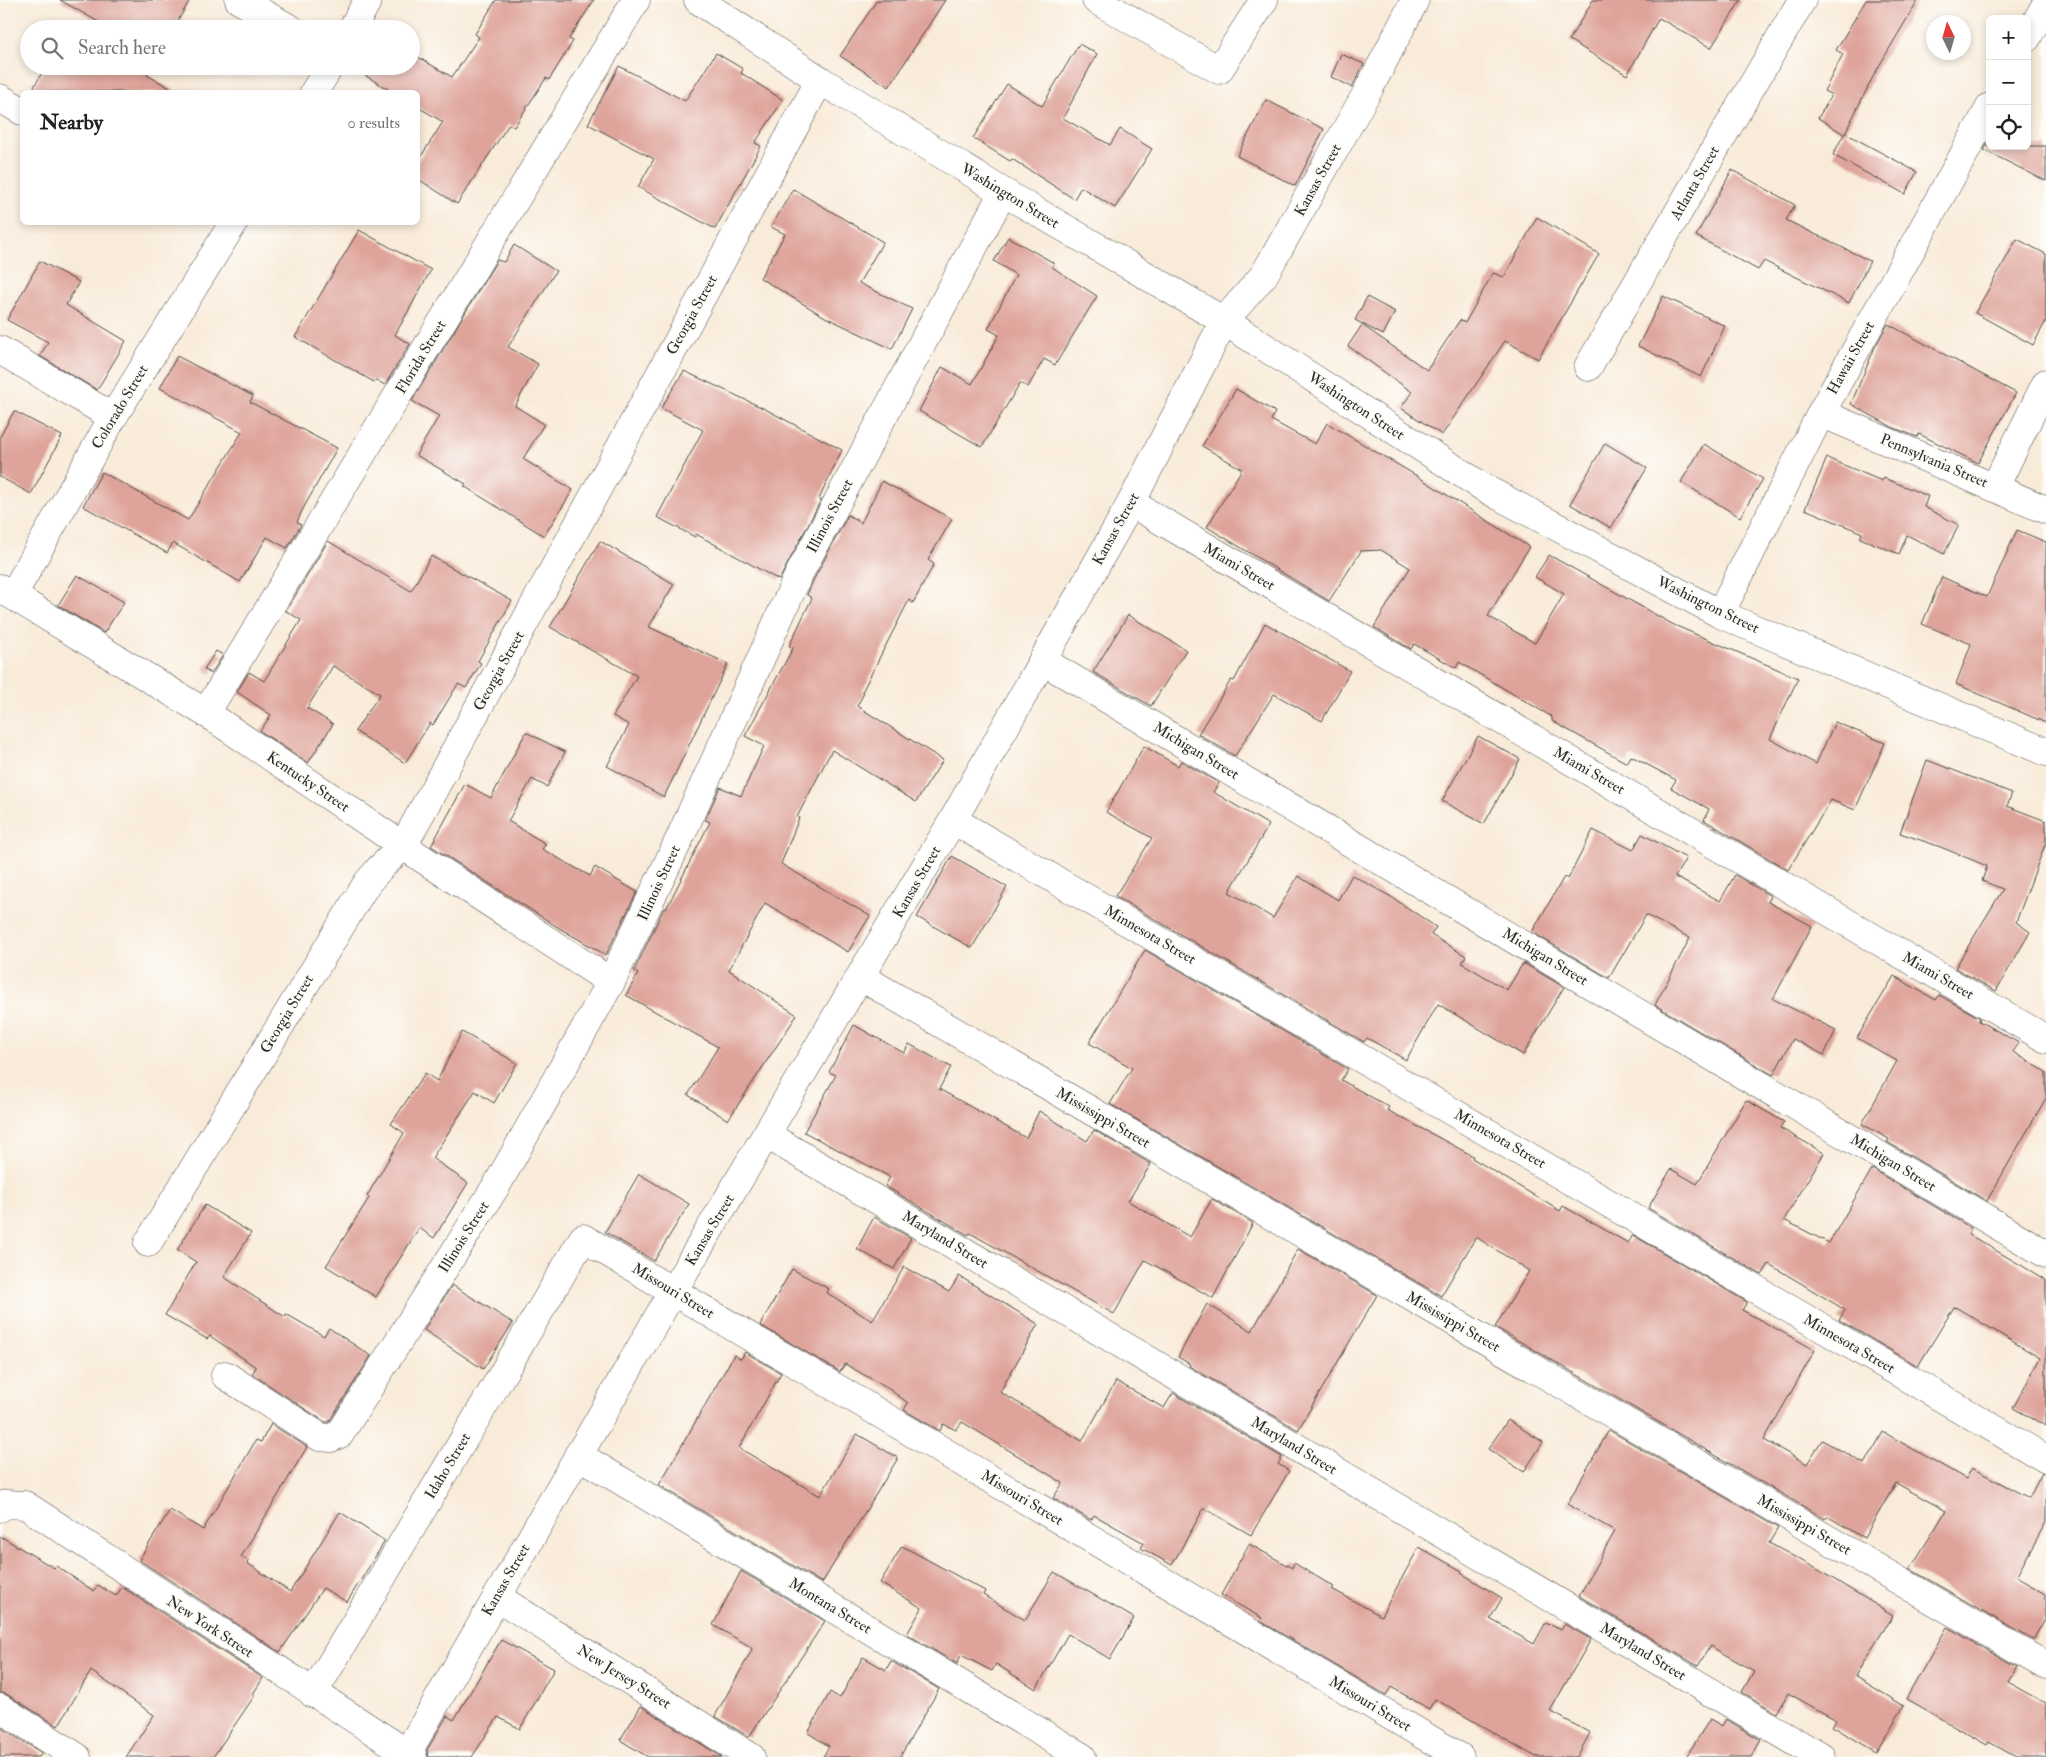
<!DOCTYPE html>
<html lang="en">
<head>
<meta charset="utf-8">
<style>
	body { margin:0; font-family:"IM FELL Double Pica",serif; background:#f2f2f2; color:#202124 }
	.controls { position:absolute; right:15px; top:15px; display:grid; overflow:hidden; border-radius:8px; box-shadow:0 2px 8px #0003 }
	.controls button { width:45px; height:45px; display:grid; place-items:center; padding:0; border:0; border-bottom:1px solid #e0e0e0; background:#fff; color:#202124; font:25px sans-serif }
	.compass { position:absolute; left:1926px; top:15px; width:45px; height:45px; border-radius:50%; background:#fff; box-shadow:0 2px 8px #0003; rotate:355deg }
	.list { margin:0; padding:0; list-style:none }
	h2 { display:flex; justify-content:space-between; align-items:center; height:65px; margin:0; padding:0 20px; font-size:21px }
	h2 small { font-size:16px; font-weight:400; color:#757577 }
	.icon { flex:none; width:28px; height:28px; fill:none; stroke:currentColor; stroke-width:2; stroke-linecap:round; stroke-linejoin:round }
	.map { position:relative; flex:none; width:2046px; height:1757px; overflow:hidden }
	.search { position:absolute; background:#fff; box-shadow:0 2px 8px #0003; left:20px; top:20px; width:400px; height:55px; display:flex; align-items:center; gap:12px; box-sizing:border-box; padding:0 18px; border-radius:28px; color:#757577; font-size:19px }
	.panel { position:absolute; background:#fff; box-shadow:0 2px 8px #0003; left:20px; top:90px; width:400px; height:135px; border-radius:8px }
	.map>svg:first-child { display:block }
	.building { fill:#dea39a }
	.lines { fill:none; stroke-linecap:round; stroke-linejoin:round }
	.minor-casing { stroke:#4a4845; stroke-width:29 }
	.minor { stroke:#fff; stroke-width:28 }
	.labels { text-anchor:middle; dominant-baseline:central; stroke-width:4; stroke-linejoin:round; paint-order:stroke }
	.street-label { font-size:15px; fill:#2b2b2b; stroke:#fdfcf7 }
</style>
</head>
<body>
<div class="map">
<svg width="2046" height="1757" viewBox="0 0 2046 1757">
	<rect width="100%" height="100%" fill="#fdfcf7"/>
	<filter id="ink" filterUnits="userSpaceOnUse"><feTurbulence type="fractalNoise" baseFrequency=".02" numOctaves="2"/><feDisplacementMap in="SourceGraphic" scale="10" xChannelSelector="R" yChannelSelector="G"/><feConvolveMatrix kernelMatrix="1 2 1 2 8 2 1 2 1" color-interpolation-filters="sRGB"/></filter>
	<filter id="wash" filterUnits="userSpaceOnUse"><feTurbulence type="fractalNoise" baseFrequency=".0096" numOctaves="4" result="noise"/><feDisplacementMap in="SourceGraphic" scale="20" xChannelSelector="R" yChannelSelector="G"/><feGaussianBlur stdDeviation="1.12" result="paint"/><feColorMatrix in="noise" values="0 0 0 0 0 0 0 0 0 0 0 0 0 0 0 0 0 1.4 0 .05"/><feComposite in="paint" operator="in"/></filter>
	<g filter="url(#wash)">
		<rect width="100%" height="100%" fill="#f9ebd9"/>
		<g id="blocks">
			<g class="building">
				<path d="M 60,0 L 190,0 L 173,29 L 111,29 Z"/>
				<path d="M 496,0 L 594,0 L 569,39 L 573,41 L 549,80 L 546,78 L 514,127 L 509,124 L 457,204 L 418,179 L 418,161 L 443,122 L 418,107 L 418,92 L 393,92 L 349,66 L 411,66 L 411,53 L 452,77 L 479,37 L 475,34 Z"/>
				<path d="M 877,0 L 945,0 L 889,87 L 840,56 Z"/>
				<path d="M 1593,0 L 1741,0 L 1711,48 L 1659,18 L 1627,75 L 1569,40 Z"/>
				<path d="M 1866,0 L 1918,0 L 1875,73 L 1845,133 L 1917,172 L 1905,194 L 1833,155 L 1844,134 L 1818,118 L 1832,95 L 1824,91 L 1843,54 L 1836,50 Z"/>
				<path d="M 1079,44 L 1097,54 L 1063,118 L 1110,145 L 1120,129 L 1152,149 L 1115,208 L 1081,187 L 1074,199 L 1012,159 L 1010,161 L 973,138 L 1007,84 L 1042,106 Z"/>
				<path d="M 716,53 L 743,69 L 741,73 L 783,100 L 755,143 L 761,146 L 715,229 L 638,187 L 654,159 L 588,124 L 619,66 L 685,101 Z"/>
				<path d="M 1341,54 L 1364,64 L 1352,87 L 1331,77 Z"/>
				<path d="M 46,66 L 152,66 L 147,75 L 177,92 L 31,92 Z"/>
				<path d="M 1266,100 L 1324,129 L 1295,186 L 1237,156 Z"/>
				<path d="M 1986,146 L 2046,146 L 2046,181 L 1984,150 Z"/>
				<path d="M 1732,170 L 1795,205 L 1786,220 L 1870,261 L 1849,303 L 1764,261 L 1758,270 L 1696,236 Z"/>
				<path d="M 793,189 L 883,242 L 859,283 L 912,309 L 892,349 L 825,317 L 760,278 L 785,234 L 771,227 Z"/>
				<path d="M 1537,217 L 1599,254 L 1538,359 L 1505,341 L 1442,435 L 1401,408 L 1412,392 L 1348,346 L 1362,325 L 1427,370 L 1460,320 L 1465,323 L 1493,273 L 1504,277 Z"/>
				<path d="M 359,230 L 431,270 L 395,335 L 410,344 L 385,385 L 376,380 L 374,382 L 295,337 Z"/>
				<path d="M 1008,237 L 1054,263 L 1052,267 L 1097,296 L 1055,365 L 1044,359 L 1028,387 L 1020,383 L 982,447 L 919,411 L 942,367 L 972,384 L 999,335 L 988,329 L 1016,275 L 994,261 Z"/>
				<path d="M 2017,239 L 2046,254 L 2046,321 L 2033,345 L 1975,313 Z"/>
				<path d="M 514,245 L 556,271 L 508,347 L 538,364 L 515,406 L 544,424 L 523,459 L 573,490 L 544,536 L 464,486 L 466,484 L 416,455 L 439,416 L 412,401 L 497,260 L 504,262 Z"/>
				<path d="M 40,261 L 79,282 L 66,305 L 126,341 L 97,390 L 40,356 L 48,342 L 7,320 Z"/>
				<path d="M 1663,296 L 1725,326 L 1701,377 L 1638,346 Z"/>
				<path d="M 1367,297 L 1395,312 L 1383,335 L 1355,320 Z"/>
				<path d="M 1888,324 L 2016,393 L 1978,463 L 1919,434 L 1917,437 L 1892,427 L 1851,404 L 1875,347 Z"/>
				<path d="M 177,356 L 253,396 L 250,402 L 337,448 L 303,509 L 297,522 L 301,525 L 287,548 L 267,537 L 240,582 L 173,543 L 167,553 L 83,506 L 102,472 L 188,520 L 242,432 L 160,388 Z"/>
				<path d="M 684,371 L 765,409 L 842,450 L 819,499 L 821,500 L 779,580 L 696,534 L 695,537 L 657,517 L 703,430 L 661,408 Z"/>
				<path d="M 1236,389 L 1275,412 L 1271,420 L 1315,444 L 1327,423 L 1417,476 L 1529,547 L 1488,616 L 1535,643 L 1564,594 L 1535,577 L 1549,555 L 1674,625 L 1798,678 L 1770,739 L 1816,764 L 1835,722 L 1885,743 L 1855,810 L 1831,800 L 1788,870 L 1704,820 L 1709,809 L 1671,788 L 1676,780 L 1631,756 L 1627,763 L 1552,721 L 1552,717 L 1459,662 L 1456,668 L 1414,644 L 1411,649 L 1374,627 L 1410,568 L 1381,550 L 1361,551 L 1329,601 L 1207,527 L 1242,469 L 1202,446 Z"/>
				<path d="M 14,411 L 62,436 L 31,494 L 0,477 L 0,437 Z"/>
				<path d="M 1605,443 L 1647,468 L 1611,528 L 1570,504 Z"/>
				<path d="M 1704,444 L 1763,479 L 1740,517 L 1681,482 Z"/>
				<path d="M 1827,458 L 1882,481 L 1884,478 L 1928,496 L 1924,507 L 1959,525 L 1944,554 L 1907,535 L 1899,554 L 1860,538 L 1862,533 L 1805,509 Z"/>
				<path d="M 882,481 L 952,519 L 928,560 L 934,564 L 913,603 L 909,600 L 862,692 L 864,693 L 857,706 L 943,760 L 916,802 L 832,750 L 797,817 L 799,818 L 781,864 L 870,916 L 848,952 L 765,903 L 729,970 L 797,1015 L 728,1120 L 688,1095 L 718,1047 L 626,995 L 638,974 L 634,971 L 664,908 L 666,909 L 710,822 L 705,820 L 720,787 L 741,796 L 764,746 L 745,736 L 793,648 L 789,646 L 812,598 L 807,595 L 813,581 L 848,515 L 861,523 Z"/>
				<path d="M 2017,530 L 2046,542 L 2046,723 L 1956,684 L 1971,644 L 1922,624 L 1942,577 L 1987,597 Z"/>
				<path d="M 328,541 L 411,591 L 431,556 L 512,601 L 478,661 L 481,663 L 466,688 L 458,684 L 433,725 L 430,723 L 405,763 L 355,731 L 380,694 L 333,666 L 307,708 L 333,724 L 308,763 L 260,731 L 271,715 L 237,692 L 249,672 L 264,681 L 301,620 L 286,611 Z"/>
				<path d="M 600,541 L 674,584 L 649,627 L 728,664 L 664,797 L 607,766 L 629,725 L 613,716 L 637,676 L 550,627 Z"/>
				<path d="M 77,575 L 124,602 L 104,633 L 58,605 Z"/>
				<path d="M 1128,615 L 1186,650 L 1151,706 L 1093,672 Z"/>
				<path d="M 1265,623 L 1350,671 L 1322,721 L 1274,694 L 1235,756 L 1198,734 L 1231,680 L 1234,681 Z"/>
				<path d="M 216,651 L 223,655 L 211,674 L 204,669 Z"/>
				<path d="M 526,732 L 565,752 L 547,787 L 532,779 L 508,821 L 546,844 L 542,849 L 590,876 L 595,867 L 637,892 L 606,955 L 559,928 L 431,846 L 465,784 L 491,798 Z"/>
				<path d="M 1478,736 L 1520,759 L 1484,824 L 1442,801 Z"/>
				<path d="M 1144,746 L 1178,766 L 1181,761 L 1219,783 L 1213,792 L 1269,825 L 1229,892 L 1273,918 L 1298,876 L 1338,900 L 1352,875 L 1393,898 L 1436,927 L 1431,935 L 1466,956 L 1462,963 L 1507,990 L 1523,963 L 1564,987 L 1523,1055 L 1438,1004 L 1406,1060 L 1367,1038 L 1364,1042 L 1115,896 L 1152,838 L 1106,812 Z"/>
				<path d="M 1927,760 L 2012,793 L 2007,806 L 2046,821 L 2046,842 L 2016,922 L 2030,932 L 1996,991 L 1955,968 L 2003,889 L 1982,881 L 1987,866 L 1938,846 L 1900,833 Z"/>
				<path d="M 1593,830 L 1633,850 L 1642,834 L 1686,858 L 1675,877 L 1720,901 L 1735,875 L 1771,896 L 1768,902 L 1812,926 L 1773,999 L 1836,1030 L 1824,1055 L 1793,1039 L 1773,1075 L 1655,1005 L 1690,938 L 1646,915 L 1609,978 L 1532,932 L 1564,877 L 1568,879 Z"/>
				<path d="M 952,856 L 1007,887 L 972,948 L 917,917 Z"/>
				<path d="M 1145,950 L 1348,1069 L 1341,1080 L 1389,1107 L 1387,1110 L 1473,1156 L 1472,1158 L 1560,1211 L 1563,1206 L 1628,1243 L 1633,1235 L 1747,1302 L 1742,1310 L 1815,1350 L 1764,1440 L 1807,1464 L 1822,1440 L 1865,1464 L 1883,1432 L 1966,1479 L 1972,1468 L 2029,1498 L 2042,1473 L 2046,1475 L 2046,1522 L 2016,1577 L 2046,1594 L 2046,1617 L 2033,1640 L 1910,1569 L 1946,1511 L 1896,1483 L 1864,1538 L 1827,1516 L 1825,1519 L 1495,1327 L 1529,1271 L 1476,1237 L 1441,1296 L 1110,1104 L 1132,1068 L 1089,1043 Z"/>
				<path d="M 1894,976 L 1936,1000 L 1939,995 L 1980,1018 L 1979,1021 L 2019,1043 L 2013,1052 L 2046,1072 L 2046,1098 L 1987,1201 L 1887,1142 L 1889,1139 L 1862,1124 L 1897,1061 L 1857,1038 Z"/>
				<path d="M 854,1025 L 904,1053 L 909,1044 L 951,1067 L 939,1089 L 1026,1138 L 1039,1111 L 1087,1141 L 1094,1130 L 1151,1164 L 1128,1201 L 1190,1237 L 1212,1199 L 1253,1223 L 1213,1298 L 1145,1260 L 1114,1314 L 970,1233 L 968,1235 L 885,1186 L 890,1177 L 804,1132 L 836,1075 L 829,1072 Z"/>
				<path d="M 462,1032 L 517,1063 L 494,1103 L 475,1091 L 432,1158 L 468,1183 L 434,1238 L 419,1228 L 376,1297 L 326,1266 L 369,1198 L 367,1196 L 404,1133 L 391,1124 L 425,1073 L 437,1081 Z"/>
				<path d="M 1746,1100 L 1784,1122 L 1780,1128 L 1824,1153 L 1784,1220 L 1829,1243 L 1872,1169 L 1971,1228 L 1968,1234 L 2046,1280 L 2046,1426 L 2013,1408 L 2040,1358 L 1957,1308 L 1954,1307 L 1918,1366 L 1839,1320 L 1845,1310 L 1769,1264 L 1762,1275 L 1648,1208 L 1671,1169 L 1697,1184 Z"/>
				<path d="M 639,1174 L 689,1204 L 654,1261 L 605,1232 Z"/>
				<path d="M 205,1205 L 251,1233 L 224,1277 L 285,1317 L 286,1314 L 324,1336 L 329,1328 L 371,1356 L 329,1422 L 325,1422 L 252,1374 L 256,1367 L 210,1336 L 207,1339 L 165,1315 L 196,1262 L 177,1250 Z"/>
				<path d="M 874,1217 L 911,1238 L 894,1269 L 857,1249 Z"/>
				<path d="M 1298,1249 L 1377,1295 L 1298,1430 L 1189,1366 L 1190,1364 L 1178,1357 L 1207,1304 L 1252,1331 Z"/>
				<path d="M 904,1267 L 949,1292 L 959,1276 L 1038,1324 L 1000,1392 L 1082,1441 L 1116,1381 L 1164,1408 L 1173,1393 L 1282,1457 L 1278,1464 L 1289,1471 L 1251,1535 L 1204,1508 L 1172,1565 L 1141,1548 L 1144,1543 L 1094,1515 L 1091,1520 L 1053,1498 L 1063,1483 L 962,1422 L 956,1430 L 943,1424 L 940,1431 L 904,1410 L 908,1403 L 889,1389 L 845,1364 L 840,1372 L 760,1325 L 792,1269 L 829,1289 L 827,1293 L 872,1321 Z"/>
				<path d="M 452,1285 L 513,1323 L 483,1369 L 424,1330 Z"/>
				<path d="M 745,1352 L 781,1373 L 739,1448 L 820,1496 L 857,1434 L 898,1458 L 822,1583 L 659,1485 L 734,1355 L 741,1359 Z"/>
				<path d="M 1508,1420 L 1543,1442 L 1524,1472 L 1488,1449 Z"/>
				<path d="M 271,1424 L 307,1447 L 241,1557 L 249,1561 L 247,1563 L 290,1592 L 340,1512 L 385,1541 L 347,1602 L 323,1588 L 280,1652 L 139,1560 L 170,1510 L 203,1530 L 256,1440 L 261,1442 Z"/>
				<path d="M 1609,1430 L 1778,1528 L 1769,1543 L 1815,1568 L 1893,1615 L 1855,1676 L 1904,1706 L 1876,1752 L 1832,1726 L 1836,1720 L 1788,1693 L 1777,1713 L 1742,1692 L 1754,1671 L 1710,1646 L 1698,1666 L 1579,1596 L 1615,1531 L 1567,1504 Z"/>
				<path d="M 0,1536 L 54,1568 L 56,1566 L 94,1591 L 98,1585 L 116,1596 L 122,1587 L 263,1678 L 253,1694 L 255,1695 L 213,1757 L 126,1757 L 154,1715 L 91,1671 L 58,1726 L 8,1695 L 0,1692 Z"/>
				<path d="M 1249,1544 L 1292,1568 L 1294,1563 L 1334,1587 L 1332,1589 L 1381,1616 L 1419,1547 L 1462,1571 L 1461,1573 L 1502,1598 L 1490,1619 L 1534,1644 L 1546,1622 L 1560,1630 L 1564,1624 L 1591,1639 L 1550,1711 L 1590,1733 L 1577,1757 L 1536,1757 L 1435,1699 L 1429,1709 L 1391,1687 L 1386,1695 L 1260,1621 L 1262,1618 L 1221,1595 Z"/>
				<path d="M 902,1546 L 985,1591 L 983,1595 L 1025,1620 L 1054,1572 L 1134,1618 L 1110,1659 L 1068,1634 L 1036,1689 L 996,1664 L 992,1671 L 961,1655 L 957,1664 L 907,1634 L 922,1608 L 880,1583 Z"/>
				<path d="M 741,1571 L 825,1621 L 749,1737 L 715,1716 L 752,1650 L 751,1647 L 713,1625 Z"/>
				<path d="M 1947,1627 L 2017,1667 L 2008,1682 L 2046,1703 L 2046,1757 L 2016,1757 L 1989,1742 L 1987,1745 L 1906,1699 Z"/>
				<path d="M 501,1640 L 554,1669 L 520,1729 L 498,1717 L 472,1757 L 428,1757 L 427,1750 L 447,1716 L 454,1720 Z"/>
				<path d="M 863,1657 L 886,1670 L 891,1661 L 939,1689 L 900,1757 L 823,1757 L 829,1746 L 808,1733 L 830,1692 L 840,1698 Z"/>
				<path d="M 641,1706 L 722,1757 L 648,1757 L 620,1740 Z"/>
				<path d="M 1710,1719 L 1722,1726 L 1726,1719 L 1761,1740 L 1751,1757 L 1686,1757 Z"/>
				<path d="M 0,1727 L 42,1753 L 39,1757 L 0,1757 Z"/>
			</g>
		</g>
	</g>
	<g filter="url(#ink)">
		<use href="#blocks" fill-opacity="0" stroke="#4a4845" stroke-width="1"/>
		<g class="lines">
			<g class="minor-casing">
				<g id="minor">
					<path d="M 239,0 L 291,29"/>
					<path d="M 698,0 L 820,80 L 1003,192 L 1224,321 L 1486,489 L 1720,614 L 2046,752"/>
					<path d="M 1096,0 L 1219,70 L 1264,0"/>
					<path d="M 352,29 L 368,0"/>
					<path d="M 2027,38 L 2046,4"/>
					<path d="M 314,92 L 330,66"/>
					<path d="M 0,98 L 22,111"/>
					<path d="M 0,350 L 113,417"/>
					<path d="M 1588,367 L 1802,0"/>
					<path d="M 1821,413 L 2046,510"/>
					<path d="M 1995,487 L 2046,383"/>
					<path d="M 1131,503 L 2046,1039"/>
					<path d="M 0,588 L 206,713 L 403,846 L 611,982"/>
					<path d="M 13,595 L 113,417 L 234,222"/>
					<path d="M 1720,614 L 1821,413 L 1990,107"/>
					<path d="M 1043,661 L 2046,1254"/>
					<path d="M 206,713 L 636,0"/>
					<path d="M 953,820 L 2046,1459"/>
					<path d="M 861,977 L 2046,1666"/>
					<path d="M 767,1135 L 1821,1757"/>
					<path d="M 148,1243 L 367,883 L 380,868 L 403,846 L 820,80"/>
					<path d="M 225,1375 L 320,1437 L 331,1438 L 340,1434 L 498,1183 L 611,982 L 678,842 L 799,574 L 1003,192"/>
					<path d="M 578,1455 L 1082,1757"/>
					<path d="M 0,1508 L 6,1504 L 25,1505 L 413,1757"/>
					<path d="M 497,1597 L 751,1757"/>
					<path d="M 313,1694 L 583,1238 L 1460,1757"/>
					<path d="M 0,1708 L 77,1757"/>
					<path d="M 405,1757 L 673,1291 L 953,820 L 1131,503 L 1224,321 L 1264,275 L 1370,87 L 1415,0"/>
				</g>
			</g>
			<use href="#minor" class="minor"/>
		</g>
	</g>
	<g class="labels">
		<g class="street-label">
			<text transform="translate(1318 180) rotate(-61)">Kansas Street</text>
			<text transform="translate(1695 183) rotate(-60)">Atlanta Street</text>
			<text transform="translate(1010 196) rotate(31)">Washington Street</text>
			<text transform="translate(692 315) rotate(-61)">Georgia Street</text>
			<text transform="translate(421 357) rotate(-59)">Florida Street</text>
			<text transform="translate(1851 358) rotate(-61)">Hawaii Street</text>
			<text transform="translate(1356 406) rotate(33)">Washington Street</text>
			<text transform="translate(120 407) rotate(-59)">Colorado Street</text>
			<text transform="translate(1934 461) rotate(23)">Pennsylvania Street</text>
			<text transform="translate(830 516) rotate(-62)">Illinois Street</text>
			<text transform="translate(1116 529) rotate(-61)">Kansas Street</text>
			<text transform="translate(1239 567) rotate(30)">Miami Street</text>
			<text transform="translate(1708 605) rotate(26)">Washington Street</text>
			<text transform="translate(499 671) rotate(-61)">Georgia Street</text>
			<text transform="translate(1196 751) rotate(31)">Michigan Street</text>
			<text transform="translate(1589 771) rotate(30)">Miami Street</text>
			<text transform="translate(308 782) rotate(34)">Kentucky Street</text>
			<text transform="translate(917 882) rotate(-60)">Kansas Street</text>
			<text transform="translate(659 883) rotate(-65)">Illinois Street</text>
			<text transform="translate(1150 935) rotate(30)">Minnesota Street</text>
			<text transform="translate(1545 957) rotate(31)">Michigan Street</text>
			<text transform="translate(1938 976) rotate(30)">Miami Street</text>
			<text transform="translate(287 1014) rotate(-59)">Georgia Street</text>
			<text transform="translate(1103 1118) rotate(30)">Mississippi Street</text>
			<text transform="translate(1500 1139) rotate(30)">Minnesota Street</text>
			<text transform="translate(1893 1163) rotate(31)">Michigan Street</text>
			<text transform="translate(710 1230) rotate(-59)">Kansas Street</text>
			<text transform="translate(464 1237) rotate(-58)">Illinois Street</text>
			<text transform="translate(945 1240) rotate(31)">Maryland Street</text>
			<text transform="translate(673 1291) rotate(31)">Missouri Street</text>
			<text transform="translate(1453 1322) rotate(30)">Mississippi Street</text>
			<text transform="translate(1849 1344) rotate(30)">Minnesota Street</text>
			<text transform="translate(1294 1446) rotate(31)">Maryland Street</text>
			<text transform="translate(448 1466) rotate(-59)">Idaho Street</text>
			<text transform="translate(1022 1498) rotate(31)">Missouri Street</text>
			<text transform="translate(1804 1525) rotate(30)">Mississippi Street</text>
			<text transform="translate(506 1580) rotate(-60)">Kansas Street</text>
			<text transform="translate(830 1606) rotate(31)">Montana Street</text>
			<text transform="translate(210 1627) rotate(33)">New York Street</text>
			<text transform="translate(1643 1652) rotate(31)">Maryland Street</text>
			<text transform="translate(624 1677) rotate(32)">New Jersey Street</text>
			<text transform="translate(1370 1704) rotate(31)">Missouri Street</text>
		</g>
	</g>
</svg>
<div class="controls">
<button>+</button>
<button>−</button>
<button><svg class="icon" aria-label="locate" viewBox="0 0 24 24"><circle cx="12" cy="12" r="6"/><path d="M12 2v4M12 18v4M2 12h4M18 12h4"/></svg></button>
</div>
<svg class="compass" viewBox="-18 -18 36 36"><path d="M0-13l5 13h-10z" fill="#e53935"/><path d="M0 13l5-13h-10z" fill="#757577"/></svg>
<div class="search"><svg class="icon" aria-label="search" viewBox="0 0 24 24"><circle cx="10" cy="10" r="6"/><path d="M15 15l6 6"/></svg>Search here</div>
<section class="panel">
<h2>Nearby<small>0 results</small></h2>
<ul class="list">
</ul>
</section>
</div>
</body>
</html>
